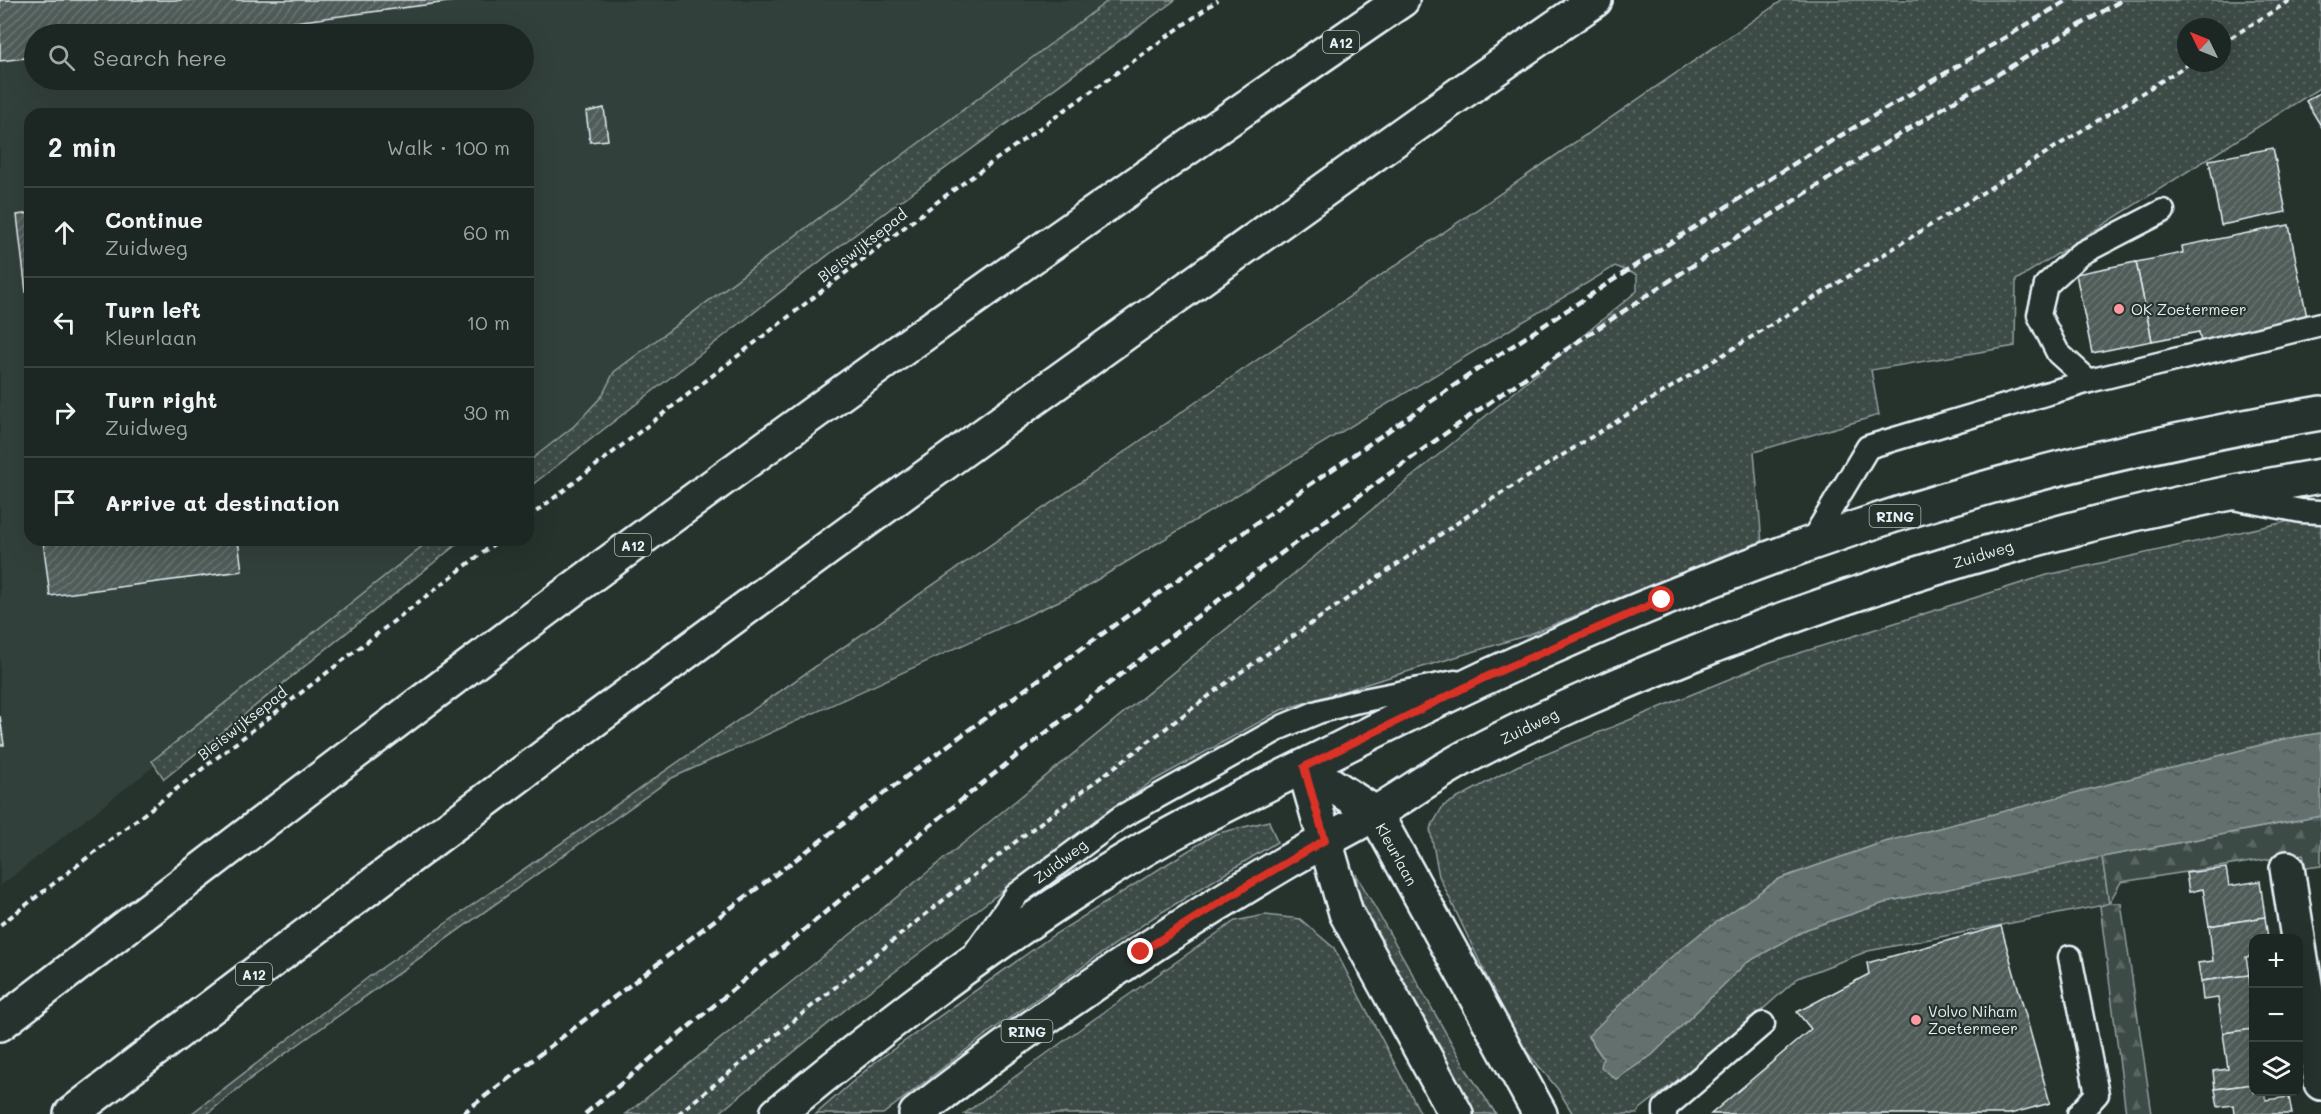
<!DOCTYPE html>
<html lang="en">
<head>
<meta charset="utf-8">
<style>
	body { margin:0; font-family:Mali,sans-serif; background:#252e2a; color:#f1f3f6 }
	.controls { position:absolute; right:18px; bottom:18px; display:grid; overflow:hidden; border-radius:12px; box-shadow:0 6px 24px #0002 }
	.controls button { width:54px; height:54px; display:grid; place-items:center; padding:0; border:0; border-bottom:2px solid #3a4340; background:#1c2622; color:#f1f3f6; font:30px sans-serif }
	.compass { position:absolute; left:2177px; top:18px; width:54px; height:54px; border-radius:50%; background:#1c2622; box-shadow:0 6px 24px #0002; rotate:313deg }
	.stop { position:absolute; width:18px; height:18px; margin:-14px; border:4px solid #d93025; border-radius:50%; background:#fff }
	.stop.end { background:#d93025; border-color:#fff; box-shadow:0 2px 6px #0008 }
	.list { margin:0; padding:0; list-style:none }
	h2 { display:flex; justify-content:space-between; align-items:center; height:78px; margin:0; padding:0 24px; font-size:26px }
	h2 small { font-size:20px; font-weight:400; color:#a0a5a5 }
	.list li { display:grid; grid-template-columns:39px 1fr auto; gap:18px; align-items:center; box-sizing:border-box; height:90px; padding:0 24px; border-top:2px solid #3a4340 }
	.list b { display:block; font-size:22px; white-space:nowrap }
	.list p { margin:0; font-size:20px; white-space:nowrap; color:#a0a5a5 }
	.list em { font-size:20px; font-style:normal; color:#a0a5a5 }
	.icon { flex:none; width:33px; height:33px; fill:none; stroke:currentColor; stroke-width:2; stroke-linecap:round; stroke-linejoin:round }
	.map { position:relative; flex:none; width:2321px; height:1114px; overflow:hidden }
	.search { position:absolute; background:#1c2622; box-shadow:0 6px 24px #0002; left:24px; top:24px; width:510px; height:66px; display:flex; align-items:center; gap:15px; box-sizing:border-box; padding:0 21px; border-radius:33px; color:#a0a5a5; font-size:22px }
	.panel { position:absolute; background:#1c2622; box-shadow:0 6px 24px #0002; left:24px; top:108px; width:510px; height:438px; border-radius:18px }
	.map>svg:first-child { display:block }
	.built { fill:#333f3a; fill-rule:evenodd }
	.grass { fill:url(#grass-dots); stroke:#939ea0; stroke-width:1.5; fill-rule:evenodd }
	.forest { fill:url(#forest-firs); stroke:#939ea0; stroke-width:1.5 }
	.water { fill:url(#water-ripples); stroke:#98a3a5; stroke-width:1.5 }
	.building { fill:url(#building-hatch); stroke:#e8f1f8; stroke-width:1.5 }
	.lines { fill:none; stroke-linecap:round; stroke-linejoin:round }
	.lane-casing { stroke:#e8f1f8; stroke-width:27 }
	.street-casing { stroke:#e8f1f8; stroke-width:38 }
	.secondary-casing { stroke:#e8f1f8; stroke-width:38 }
	.primary-casing { stroke:#e8f1f8; stroke-width:38 }
	.highway-casing { stroke:#e8f1f8; stroke-width:38 }
	.path { stroke:#e8f1f8; stroke-width:4; stroke-dasharray:6 4.5; stroke-linecap:butt }
	.lane { stroke:#26332d; stroke-width:22 }
	.street { stroke:#26332d; stroke-width:33 }
	.secondary { stroke:#26332d; stroke-width:33 }
	.primary { stroke:#26332d; stroke-width:33 }
	.highway { stroke:#26332d; stroke-width:33 }
	.rail { stroke:#e8f1f8; stroke-width:4.5; stroke-dasharray:9 4.5; stroke-linecap:butt }
	.route { stroke:#d93025; stroke-width:8 }
	.poi-dot { fill:#ff9aa2; stroke:#26332d; stroke-width:2 }
	.labels { text-anchor:middle; dominant-baseline:central; stroke-width:4.5; stroke-linejoin:round; paint-order:stroke }
	.shield { fill:#26332d; stroke:#aeb8bb; stroke-width:1.5 }
	.shield-label { font-size:14px; font-weight:bold; fill:#e8f1f8 }
	.street-label { font-size:15px; fill:#e8f1f8; stroke:#26332d }
	.poi-label { font-size:15px; fill:#e8f1f8; stroke:#26332d; text-anchor:start }
</style>
</head>
<body>
<div class="map">
<svg width="2321" height="1114" viewBox="0 0 2321 1114">
	<defs>
		<pattern id="grass-dots" width="8" height="8" patternUnits="userSpaceOnUse" patternTransform="scale(1.5)"><rect width="8" height="8" fill="#3e4b47"/><path d="M2 2h.1M6 6h.1" fill="none" stroke="#5a6562" stroke-width="1.8" stroke-linecap="round"/></pattern>
		<pattern id="forest-firs" width="22" height="20" patternUnits="userSpaceOnUse" patternTransform="scale(1.5)"><rect width="22" height="20" fill="#3e4b47"/><path d="M5 1l3.5 6h-7zM16 11l3.5 6h-7z" fill="#5a6562"/></pattern>
		<pattern id="water-ripples" width="26" height="14" patternUnits="userSpaceOnUse" patternTransform="scale(1.5)"><rect width="26" height="14" fill="#636f6d"/><path d="M2 4q2-2 4 0t4 0M15 11q2-2 4 0t4 0" fill="none" stroke="#535a5a"/></pattern>
		<pattern id="building-hatch" width="6" height="6" patternUnits="userSpaceOnUse" patternTransform="scale(1.5)"><rect width="6" height="6" fill="#505c59"/><path d="M-1 1l2-2M0 6l6-6M5 7l2-2" fill="none" stroke="#697472"/></pattern>
	</defs>
	<rect width="100%" height="100%" fill="#26332d"/>
	<filter id="ink" filterUnits="userSpaceOnUse"><feTurbulence type="fractalNoise" baseFrequency=".0167" numOctaves="2"/><feDisplacementMap in="SourceGraphic" scale="12" xChannelSelector="R" yChannelSelector="G"/><feConvolveMatrix kernelMatrix="1 2 1 2 8 2 1 2 1" color-interpolation-filters="sRGB"/></filter>
	<g filter="url(#ink)">
		<path class="built" d="M 0,0 L 1144,0 L 528,476 L 528,114 L 30,114 L 30,540 L 445,540 L 0,886 ZM 34,34 L 524,34 L 524,80 L 34,80 Z"/>
		<g class="grass">
			<path d="M 1109,0 L 1175,0 L 841,245 L 528,488 L 528,462 L 574,426 L 602,396 L 614,372 Z"/>
			<path d="M 1783,0 L 2321,0 L 2321,87 L 2016,280 L 2015,346 L 1871,370 L 1879,415 L 1754,452 L 1762,543 L 1729,553 L 1528,635 L 1281,710 L 1151,782 L 989,901 L 856,1001 L 718,1114 L 626,1114 C 966,844 1302,568 1637,291 L 1637,275 L 1615,266 L 1072,595 L 672,778 L 254,1076 L 207,1114 L 191,1114 L 370,976 L 1235,375 ZM 2186,27 L 2222,27 L 2222,63 L 2186,63 Z"/>
			<path d="M 2321,514 L 2321,733 L 2284,739 L 1881,843 L 1779,879 L 1701,933 L 1653,972 L 1588,1037 L 1603,1058 L 1602,1067 L 1616,1079 L 1652,1055 L 1746,963 L 1807,929 L 1890,901 L 2102,857 L 2109,904 L 1868,951 L 1798,978 L 1717,1050 L 1640,1109 L 1637,1114 L 1573,1114 L 1557,1088 L 1517,1040 L 1439,876 L 1430,829 L 1443,806 L 1517,766 L 1768,663 L 2047,575 Z"/>
			<path d="M 430,540 L 462,540 L 164,779 L 152,761 Z"/>
			<path d="M 1269,821 L 1277,842 L 1154,917 L 988,1033 L 883,1114 L 816,1114 L 874,1063 L 1052,936 L 1215,834 Z"/>
			<path d="M 1356,874 L 1468,1072 L 1496,1114 L 1475,1114 L 1463,1093 L 1358,895 Z"/>
			<path d="M 1265,915 L 1300,919 L 1334,948 L 1421,1114 L 964,1114 L 1087,1024 L 1235,921 Z"/>
		</g>
		<path class="forest" d="M 2321,816 L 2321,866 L 2306,868 L 2303,854 L 2121,882 L 2109,903 L 2121,903 L 2152,1114 L 2126,1114 L 2100,906 L 2109,903 L 2102,857 Z"/>
		<path class="water" d="M 2321,733 L 2321,816 L 2102,857 L 1890,901 L 1807,929 L 1746,963 L 1652,1055 L 1616,1079 L 1601,1067 L 1603,1058 L 1588,1036 L 1653,972 L 1701,933 L 1779,879 L 1881,843 L 2284,739 Z"/>
		<g class="building">
			<path d="M 0,0 L 463,0 L 202,34 L 34,34 L 34,57 L 0,61 Z"/>
			<path d="M 2321,92 L 2321,126 L 2306,101 Z"/>
			<path d="M 604,108 L 608,140 L 590,142 L 586,112 Z"/>
			<path d="M 2273,148 L 2286,212 L 2221,225 L 2209,160 Z"/>
			<path d="M 30,213 L 30,291 L 26,292 L 17,215 Z"/>
			<path d="M 2289,225 L 2311,338 L 2204,359 L 2199,332 L 2152,341 L 2136,262 L 2183,253 L 2182,246 Z"/>
			<path d="M 2136,262 L 2152,341 L 2092,353 L 2076,274 Z"/>
			<path d="M 43,540 L 238,540 L 242,571 L 50,596 Z"/>
			<path d="M 0,716 L 4,745 L 0,745 Z"/>
			<path d="M 2226,868 L 2229,886 L 2260,881 L 2265,917 L 2209,926 L 2203,889 L 2189,892 L 2186,873 Z"/>
			<path d="M 2265,917 L 2268,938 L 2254,938 L 2254,956 L 2246,957 L 2249,975 L 2201,981 L 2198,963 L 2213,961 L 2209,926 Z"/>
			<path d="M 2001,926 L 2050,1103 L 2010,1114 L 1711,1114 L 1811,1029 L 1797,1012 L 1869,974 L 1867,963 Z"/>
			<path d="M 2249,975 L 2251,992 L 2254,992 L 2254,1029 L 2223,1033 L 2218,998 L 2203,1000 L 2201,981 Z"/>
			<path d="M 2254,1029 L 2254,1084 L 2215,1089 L 2213,1071 L 2228,1069 L 2223,1033 Z"/>
			<path d="M 2254,1084 L 2254,1092 L 2265,1092 L 2266,1100 L 2289,1097 L 2292,1114 L 2234,1114 L 2233,1105 L 2218,1107 L 2215,1089 Z"/>
		</g>
		<g class="lines">
			<g class="lane-casing">
				<g id="lane">
					<path d="M 2089,381 L 2058,353 L 2039,315 L 2046,285 L 2080,254 L 2163,211"/>
					<path d="M 2233,498 L 2301,511 L 2321,512"/>
					<path d="M 1810,544 L 1868,447 L 2089,381 L 2321,324"/>
					<path d="M 976,951 L 1016,895 L 1121,817 L 1284,726 L 1318,712 L 1354,702 L 1455,682"/>
					<path d="M 2070,957 L 2097,1094 L 2079,1114"/>
					<path d="M 1665,1114 L 1665,1108 L 1763,1024"/>
				</g>
			</g>
			<g class="street-casing">
				<g id="street">
					<path d="M 2287,868 L 2298,938"/>
					<path d="M 2298,940 L 2321,1083"/>
				</g>
			</g>
			<g class="secondary-casing">
				<g id="secondary">
					<path d="M 1304,767 L 1375,813 L 1540,1114"/>
					<path d="M 1304,767 L 1346,913 L 1456,1114"/>
				</g>
			</g>
			<g class="primary-casing">
				<g id="primary">
					<path d="M 777,1114 C 881,1028 989,945 1103,874 C 1178,826 1259,789 1339,749 C 1508,663 1681,586 1861,526 C 2011,476 2165,440 2321,413"/>
					<path d="M 916,1114 C 1033,1022 1157,939 1285,863 C 1314,846 1345,831 1374,814 C 1406,795 1436,773 1468,756 C 1548,713 1633,678 1718,644 C 1913,568 2114,511 2321,476"/>
				</g>
			</g>
			<g class="highway-casing">
				<g id="highway">
					<path d="M 0,1024 C 247,834 494,645 746,462 C 962,305 1181,151 1402,0"/>
					<path d="M 71,1114 C 407,856 748,604 1092,357 C 1259,237 1425,116 1595,0"/>
				</g>
			</g>
			<g class="path">
				<path d="M 2222,43 L 2291,0"/>
				<path d="M 528,518 L 941,199 L 1218,0"/>
				<path d="M 0,925 L 499,540"/>
				<path d="M 678,1114 L 1019,839 L 1238,674 L 1489,501 L 2190,63"/>
			</g>
			<use href="#lane" class="lane"/>
			<use href="#street" class="street"/>
			<use href="#secondary" class="secondary"/>
			<use href="#primary" class="primary"/>
			<use href="#highway" class="highway"/>
			<g class="rail">
				<path d="M 462,1114 L 716,919 L 974,726 L 1311,484 L 1497,356 L 1682,235 L 1803,158 L 2068,0"/>
				<path d="M 585,1114 C 778,952 969,788 1170,637 C 1299,539 1430,442 1564,351 C 1746,228 1933,112 2122,0"/>
			</g>
		</g>
	</g>
	<g class="lines" filter="url(#ink)">
		<path class="route" d="M 1141,952 L 1248,885 L 1325,840 L 1304,767 L 1486,677 L 1662,600"/>
	</g>
	<g class="poi-dot">
		<circle cx="2119" cy="309" r="6"/>
		<circle cx="1916" cy="1020" r="6"/>
	</g>
	<g class="labels">
		<g class="shield">
			<rect x="1323" y="31" width="36" height="22" rx="4.5"/>
			<rect x="1869.5" y="505" width="51" height="22" rx="4.5"/>
			<rect x="615" y="534" width="36" height="22" rx="4.5"/>
			<rect x="236" y="963" width="36" height="22" rx="4.5"/>
			<rect x="1001.5" y="1020" width="51" height="22" rx="4.5"/>
		</g>
		<g class="shield-label">
			<text x="1341" y="42">A12</text>
			<text x="1895" y="516">RING</text>
			<text x="633" y="545">A12</text>
			<text x="254" y="974">A12</text>
			<text x="1027" y="1031">RING</text>
		</g>
		<g class="street-label">
			<text transform="translate(862 245) rotate(-38)">Bleiswijksepad</text>
			<text transform="translate(1983 554) rotate(-17)">Zuidweg</text>
			<text transform="translate(242 723) rotate(-38)">Bleiswijksepad</text>
			<text transform="translate(1529 726) rotate(-26)">Zuidweg</text>
			<text transform="translate(1397 854) rotate(61)">Kleurlaan</text>
			<text transform="translate(1060 861) rotate(-37)">Zuidweg</text>
		</g>
		<g class="poi-label">
			<text x="2131" y="309">OK Zoetermeer</text>
			<text x="1928" y="1011">Volvo Niham<tspan x="1928" dy="17">Zoetermeer</tspan></text>
		</g>
	</g>
</svg>
<div class="controls">
<button>+</button>
<button>−</button>
<button><svg class="icon" aria-label="layers" viewBox="0 0 24 24"><path d="M12 4l9 5-9 5-9-5zM3 14l9 5 9-5"/></svg></button>
</div>
<svg class="compass" viewBox="-18 -18 36 36"><path d="M0-13l5 13h-10z" fill="#e53935"/><path d="M0 13l5-13h-10z" fill="#a0a5a5"/></svg>
<div class="stop" style="left:1662px;top:600px"></div>
<div class="stop end" style="left:1141px;top:952px"></div>
<div class="search"><svg class="icon" aria-label="search" viewBox="0 0 24 24"><circle cx="10" cy="10" r="6"/><path d="M15 15l6 6"/></svg>Search here</div>
<section class="panel">
<h2>2 min<small>Walk · 100 m</small></h2>
<ul class="list">
<li><svg class="icon" aria-label="ahead" viewBox="0 0 24 24"><path d="M12 20V5M6 11l6-6 6 6"/></svg><div><b>Continue</b><p>Zuidweg</p></div><em>60 m</em></li>
<li><svg class="icon" aria-label="left" viewBox="0 0 24 24"><path d="M17 20v-9H6M10 6l-5 5 5 5"/></svg><div><b>Turn left</b><p>Kleurlaan</p></div><em>10 m</em></li>
<li><svg class="icon" aria-label="right" viewBox="0 0 24 24"><path d="M7 20v-9h11M14 6l5 5-5 5"/></svg><div><b>Turn right</b><p>Zuidweg</p></div><em>30 m</em></li>
<li><svg class="icon" aria-label="arrive" viewBox="0 0 24 24"><path d="M6 21V4h12l-3 4 3 4H6"/></svg><div><b>Arrive at destination</b></div></li>
</ul>
</section>
</div>
</body>
</html>
